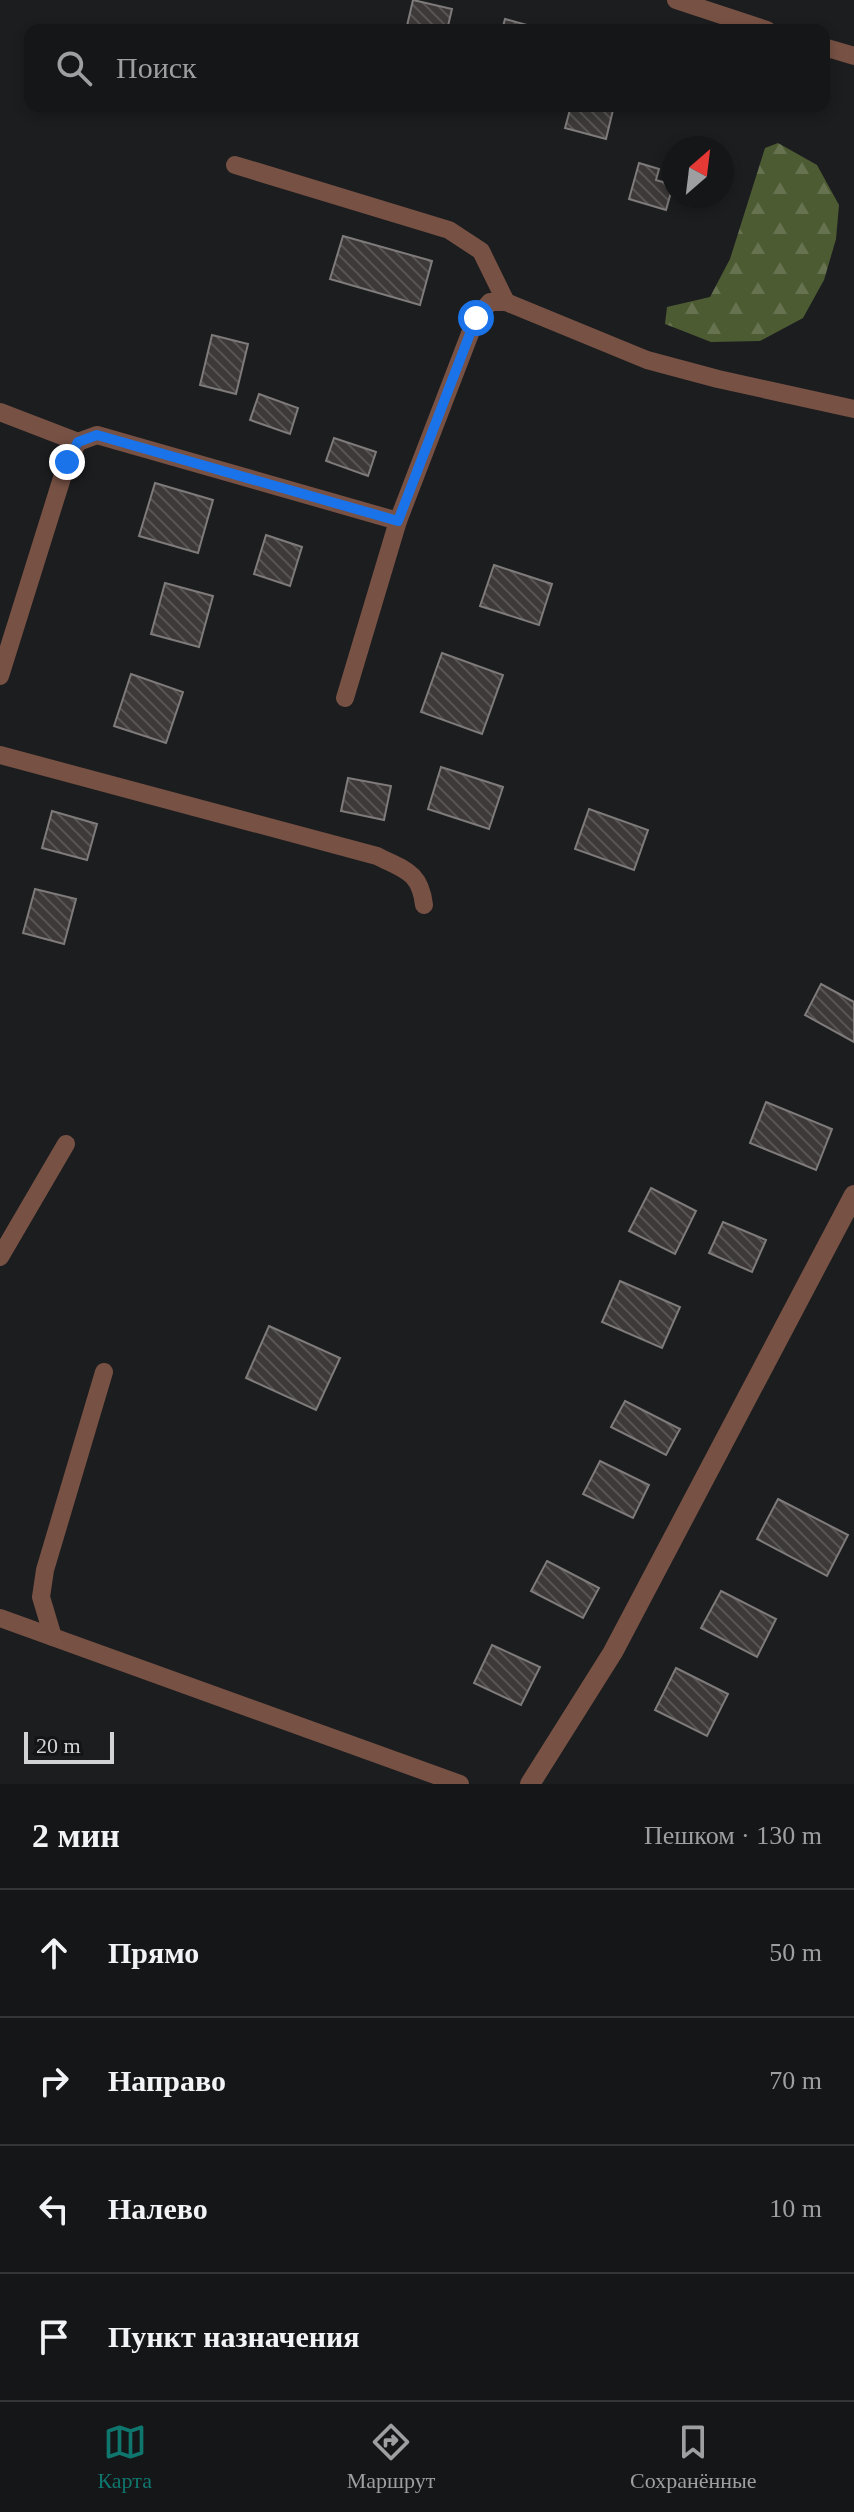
<!DOCTYPE html>
<html lang="ru">
<head>
<meta charset="utf-8">
<style>
	body { margin:0; font-family:"Times New Roman",serif; background:#1e1f20; color:#f1f3f6 }
	.compass { position:absolute; left:662px; top:136px; width:72px; height:72px; border-radius:50%; background:#151617; box-shadow:0 4px 12px #0003; rotate:28deg }
	.scale { position:absolute; left:24px; bottom:20px; width:90px; box-sizing:border-box; padding-left:8px; border:4px solid #d2d3d5; border-top:0; font-size:22px; line-height:28px; white-space:nowrap; color:#d2d3d5; -webkit-text-stroke:6px #131416; paint-order:stroke }
	.stop { position:absolute; width:24px; height:24px; margin:-18px; border:6px solid #1a73e8; border-radius:50%; background:#fff }
	.stop.end { background:#1a73e8; border-color:#fff; box-shadow:0 2px 8px #0008 }
	.list { margin:0; padding:0; list-style:none }
	h2 { display:flex; justify-content:space-between; align-items:center; height:104px; margin:0; padding:0 32px; font-size:34px }
	h2 small { font-size:26px; font-weight:400; color:#9d9fa1 }
	.list li { display:grid; grid-template-columns:52px 1fr auto; gap:24px; align-items:center; box-sizing:border-box; height:128px; padding:0 32px; border-top:2px solid #343536 }
	.list b { display:block; font-size:30px; white-space:nowrap }
	.list em { font-size:26px; font-style:normal; color:#9d9fa1 }
	.icon { flex:none; width:44px; height:44px; fill:none; stroke:currentColor; stroke-width:2; stroke-linecap:round; stroke-linejoin:round }
	.map { position:relative; flex:none; width:854px; height:1784px; overflow:hidden }
	.search { position:absolute; background:#151617; box-shadow:0 4px 12px #0003; left:24px; right:24px; top:24px; height:88px; display:flex; align-items:center; gap:20px; box-sizing:border-box; padding:0 28px; border-radius:16px; color:#9d9fa1; font-size:30px }
	.sheet { height:616px; background:#151617 }
	nav { display:flex; justify-content:space-around; align-items:center; box-sizing:border-box; height:112px; border-top:2px solid #343536; background:#151617; font-size:22px; color:#9d9fa1 }
	nav a { display:grid; justify-items:center; gap:4px }
	nav .on { color:#0f766e }
	.map>svg:first-child { display:block }
	.forest { fill:url(#forest-firs) }
	.building { fill:url(#building-back-hatch); stroke:#7e7b7a; stroke-width:2 }
	.lines { fill:none; stroke-linecap:round; stroke-linejoin:round }
	.service { stroke:#775144; stroke-width:18 }
	.minor { stroke:#775144; stroke-width:20 }
	.route { stroke:#1a73e8; stroke-width:10 }
</style>
</head>
<body>
<div class="map">
<svg width="854" height="1784" viewBox="0 0 854 1784">
	<defs>
		<pattern id="forest-firs" width="22" height="20" patternUnits="userSpaceOnUse" patternTransform="scale(2)"><rect width="22" height="20" fill="#4d5b33"/><path d="M5 1l3.5 6h-7zM16 11l3.5 6h-7z" fill="#667250"/></pattern>
		<pattern id="building-back-hatch" width="6" height="6" patternUnits="userSpaceOnUse" patternTransform="scale(2)"><rect width="6" height="6" fill="#3c3938"/><path d="M-1 5l2 2M0 0l6 6M5-1l2 2" fill="none" stroke="#575554"/></pattern>
	</defs>
	<rect width="100%" height="100%" fill="#1c1d1f"/>
	<path class="forest" d="M 778,143 L 817,165 L 839,205 L 836,239 L 824,280 L 803,318 L 760,341 L 711,342 L 665,324 L 667,307 L 710,297 L 730,259 L 765,148 Z"/>
	<g class="building">
		<path d="M 413,0 L 452,9 L 447,30 L 406,30 Z"/>
		<path d="M 505,19 L 545,30 L 502,30 Z"/>
		<path d="M 571,106 L 614,106 L 606,139 L 565,128 Z"/>
		<path d="M 639,163 L 659,169 L 656,180 L 673,185 L 666,210 L 629,199 Z"/>
		<path d="M 343,236 L 432,261 L 420,305 L 330,279 Z"/>
		<path d="M 212,335 L 248,344 L 236,394 L 200,385 Z"/>
		<path d="M 259,394 L 298,408 L 290,434 L 250,420 Z"/>
		<path d="M 334,438 L 376,452 L 368,476 L 326,461 Z"/>
		<path d="M 155,483 L 213,500 L 198,553 L 139,536 Z"/>
		<path d="M 266,535 L 302,547 L 290,586 L 254,574 Z"/>
		<path d="M 494,565 L 552,584 L 539,625 L 480,606 Z"/>
		<path d="M 165,583 L 213,596 L 199,647 L 151,634 Z"/>
		<path d="M 442,653 L 503,675 L 482,734 L 421,712 Z"/>
		<path d="M 131,674 L 183,692 L 166,743 L 114,726 Z"/>
		<path d="M 441,767 L 503,787 L 489,829 L 428,809 Z"/>
		<path d="M 348,778 L 391,786 L 384,820 L 341,811 Z"/>
		<path d="M 589,809 L 648,830 L 634,870 L 575,849 Z"/>
		<path d="M 52,811 L 97,824 L 87,860 L 42,848 Z"/>
		<path d="M 35,889 L 76,899 L 64,944 L 23,933 Z"/>
		<path d="M 821,984 L 854,1002 L 854,1042 L 805,1015 Z"/>
		<path d="M 766,1102 L 832,1129 L 816,1170 L 750,1143 Z"/>
		<path d="M 651,1188 L 696,1211 L 675,1254 L 629,1231 Z"/>
		<path d="M 723,1222 L 766,1240 L 752,1272 L 709,1253 Z"/>
		<path d="M 620,1281 L 680,1307 L 662,1348 L 602,1322 Z"/>
		<path d="M 269,1326 L 340,1358 L 316,1410 L 246,1378 Z"/>
		<path d="M 625,1401 L 680,1429 L 666,1455 L 611,1427 Z"/>
		<path d="M 600,1461 L 649,1485 L 633,1518 L 583,1494 Z"/>
		<path d="M 778,1499 L 848,1535 L 827,1576 L 757,1539 Z"/>
		<path d="M 547,1561 L 599,1588 L 583,1618 L 531,1591 Z"/>
		<path d="M 721,1591 L 776,1619 L 757,1657 L 701,1628 Z"/>
		<path d="M 492,1645 L 540,1667 L 521,1705 L 474,1683 Z"/>
		<path d="M 676,1668 L 728,1694 L 707,1736 L 655,1710 Z"/>
	</g>
	<g class="lines">
		<g class="service">
			<path d="M 676,0 L 767,30"/>
			<path d="M 824,47 L 854,56"/>
			<path d="M 235,165 L 449,230 L 481,251 L 506,302"/>
			<path d="M 0,412 L 78,442"/>
			<path d="M 0,676 L 67,462 L 78,442 L 97,435 L 398,521"/>
			<path d="M 345,698 L 398,521 L 476,318 L 490,302 L 506,302 L 647,360 L 718,379 L 854,409"/>
			<path d="M 0,755 L 377,856 C 404,870 420,871 424,905"/>
			<path d="M 0,1257 L 66,1144"/>
			<path d="M 0,1618 L 460,1784"/>
			<path d="M 53,1637 L 41,1597 L 45,1570 L 104,1372"/>
		</g>
		<path class="minor" d="M 530,1784 L 613,1652 L 854,1195"/>
	</g>
	<g class="lines">
		<path class="route" d="M 67,462 L 78,442 L 97,435 L 398,521 L 476,318"/>
	</g>
</svg>
<svg class="compass" viewBox="-18 -18 36 36"><path d="M0-13l5 13h-10z" fill="#e53935"/><path d="M0 13l5-13h-10z" fill="#9d9fa1"/></svg>
<div class="scale">20 m</div>
<div class="stop" style="left:476px;top:318px"></div>
<div class="stop end" style="left:67px;top:462px"></div>
<div class="search"><svg class="icon" aria-label="search" viewBox="0 0 24 24"><circle cx="10" cy="10" r="6"/><path d="M15 15l6 6"/></svg>Поиск</div>
</div>
<section class="sheet">
<h2>2 мин<small>Пешком · 130 m</small></h2>
<ul class="list">
<li><svg class="icon" aria-label="ahead" viewBox="0 0 24 24"><path d="M12 20V5M6 11l6-6 6 6"/></svg><div><b>Прямо</b></div><em>50 m</em></li>
<li><svg class="icon" aria-label="right" viewBox="0 0 24 24"><path d="M7 20v-9h11M14 6l5 5-5 5"/></svg><div><b>Направо</b></div><em>70 m</em></li>
<li><svg class="icon" aria-label="left" viewBox="0 0 24 24"><path d="M17 20v-9H6M10 6l-5 5 5 5"/></svg><div><b>Налево</b></div><em>10 m</em></li>
<li><svg class="icon" aria-label="arrive" viewBox="0 0 24 24"><path d="M6 21V4h12l-3 4 3 4H6"/></svg><div><b>Пункт назначения</b></div></li>
</ul>
</section>
<nav>
<a class="on"><svg class="icon" aria-label="map" viewBox="0 0 24 24"><path d="M3 6l6-2 6 2 6-2v14l-6 2-6-2-6 2zM9 4v14M15 6v14"/></svg>Карта</a>
<a><svg class="icon" aria-label="directions" viewBox="0 0 24 24"><path d="M12 3l9 9-9 9-9-9zM9 14v-3h6M13 9l2 2-2 2"/></svg>Маршрут</a>
<a><svg class="icon" aria-label="saved" viewBox="0 0 24 24"><path d="M7 4h10v16l-5-4-5 4z"/></svg>Сохранённые</a>
</nav>
</body>
</html>
